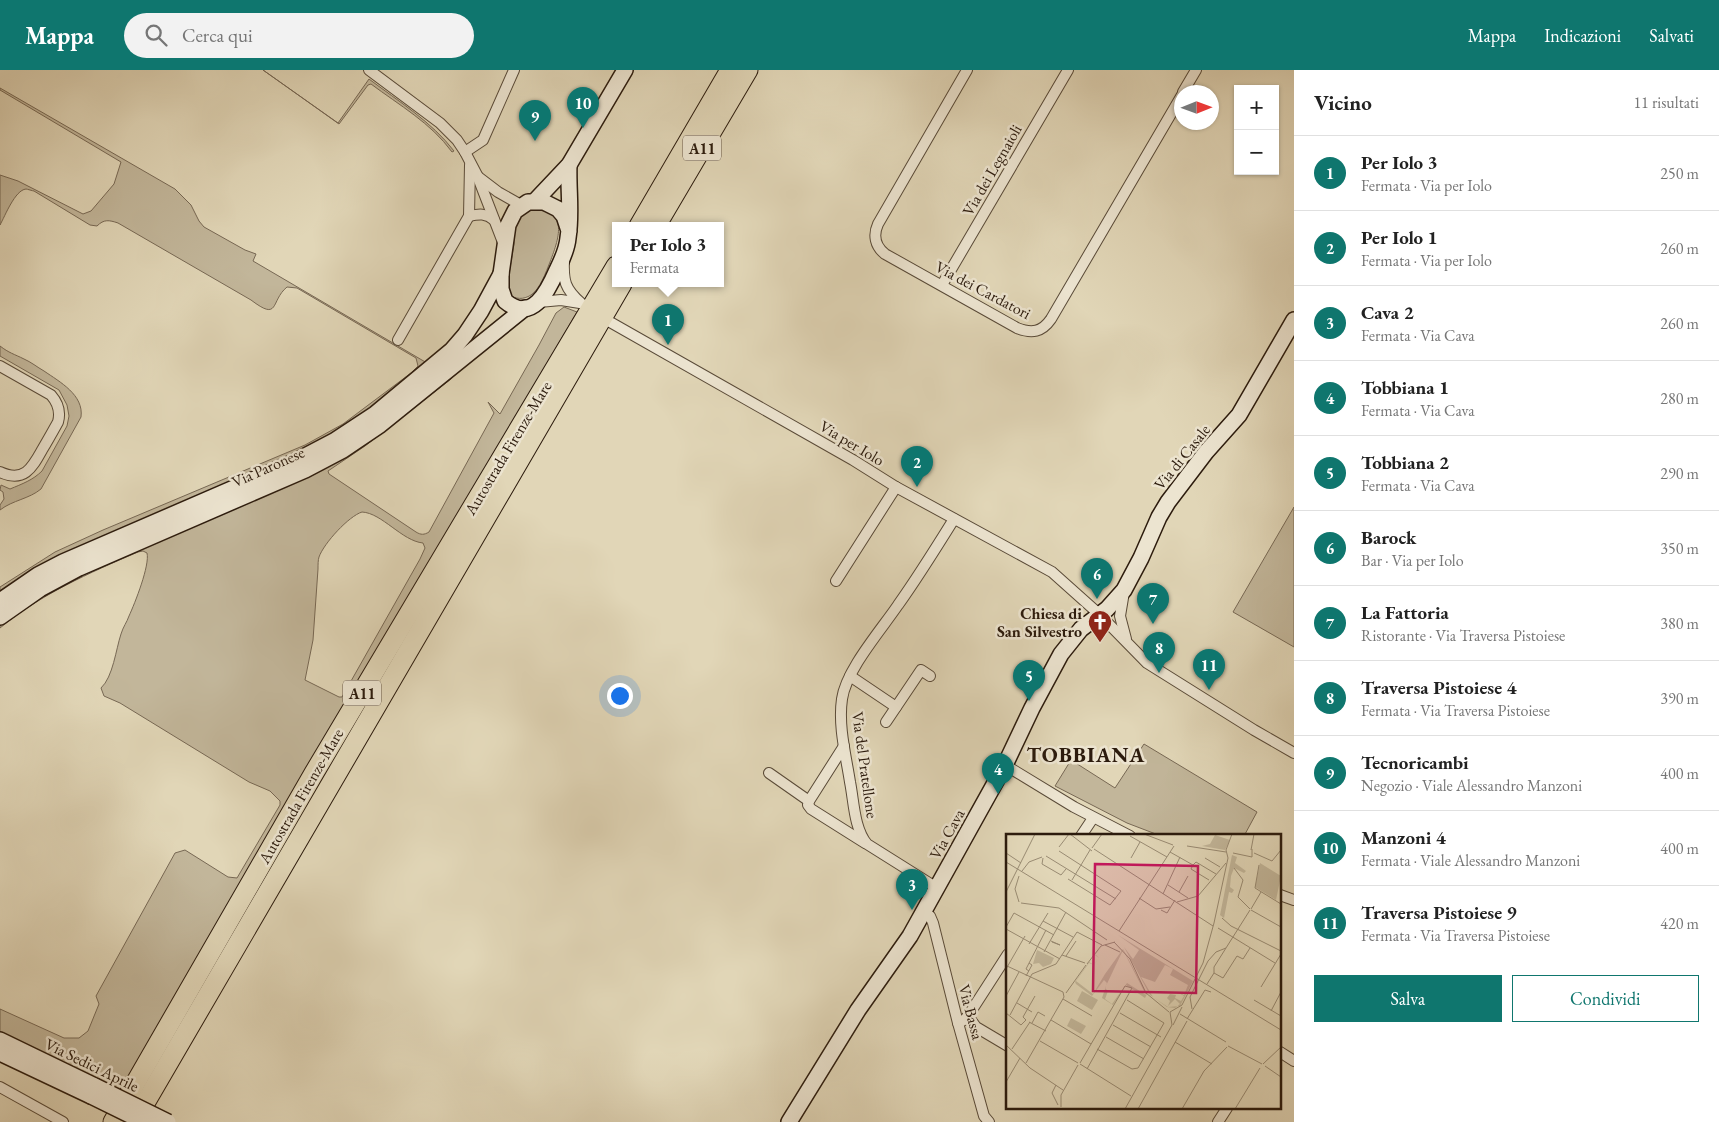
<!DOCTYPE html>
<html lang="it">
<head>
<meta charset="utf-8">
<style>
	body { margin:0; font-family:"EB Garamond",serif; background:#f2f2f2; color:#222 }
	.controls { position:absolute; right:15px; top:15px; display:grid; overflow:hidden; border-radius:0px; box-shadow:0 1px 4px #0004 }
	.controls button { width:45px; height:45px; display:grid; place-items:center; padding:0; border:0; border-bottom:1px solid #e0e0e0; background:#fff; color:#222; font:25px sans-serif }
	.compass { position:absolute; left:1174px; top:15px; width:45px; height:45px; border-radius:50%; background:#fff; box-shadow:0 1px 4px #0004; rotate:89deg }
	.you { position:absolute; left:619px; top:625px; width:18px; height:18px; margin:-12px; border:4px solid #fff; border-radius:50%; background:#1a73e8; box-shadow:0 0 0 8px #1a73e833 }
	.badge { display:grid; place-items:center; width:32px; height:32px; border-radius:50%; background:#0f766e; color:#fff; font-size:16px; font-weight:700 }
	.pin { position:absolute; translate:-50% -41px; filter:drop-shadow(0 1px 2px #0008) }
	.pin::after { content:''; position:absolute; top:26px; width:18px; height:15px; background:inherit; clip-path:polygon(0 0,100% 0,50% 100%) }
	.popup { position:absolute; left:612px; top:152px; width:112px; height:65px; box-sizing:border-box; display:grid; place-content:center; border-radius:0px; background:#fff; filter:drop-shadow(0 1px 4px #0005); font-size:16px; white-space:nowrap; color:#767676 }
	.popup b { font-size:19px; color:#222 }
	.popup::after { content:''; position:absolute; left:50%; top:100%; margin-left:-10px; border:10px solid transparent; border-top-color:#fff }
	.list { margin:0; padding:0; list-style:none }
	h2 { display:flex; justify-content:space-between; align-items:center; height:65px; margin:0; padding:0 20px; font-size:21px }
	h2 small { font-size:16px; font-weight:400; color:#767676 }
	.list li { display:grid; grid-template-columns:32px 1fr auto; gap:15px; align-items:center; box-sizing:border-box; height:75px; padding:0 20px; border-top:1px solid #e0e0e0 }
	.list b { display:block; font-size:19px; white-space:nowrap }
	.list p { margin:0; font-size:16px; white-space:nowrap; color:#767676 }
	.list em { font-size:16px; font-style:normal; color:#767676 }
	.actions { display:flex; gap:10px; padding:15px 20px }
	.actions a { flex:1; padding:11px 0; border:1px solid #0f766e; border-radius:0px; text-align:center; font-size:18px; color:#0f766e }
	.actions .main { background:#0f766e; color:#fff }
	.icon { flex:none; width:28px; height:28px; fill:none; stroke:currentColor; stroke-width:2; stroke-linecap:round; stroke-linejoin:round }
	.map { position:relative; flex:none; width:1294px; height:1052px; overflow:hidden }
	header { display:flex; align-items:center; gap:30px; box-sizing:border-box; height:70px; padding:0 25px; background:#0f766e; color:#fff }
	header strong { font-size:24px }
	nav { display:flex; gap:28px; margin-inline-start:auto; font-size:18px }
	.search { width:350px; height:45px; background:#f2f2f2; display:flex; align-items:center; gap:12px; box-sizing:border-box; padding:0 18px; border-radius:28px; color:#767676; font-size:19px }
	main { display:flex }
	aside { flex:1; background:#fff }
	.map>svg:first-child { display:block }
	.green { fill:#c2b69a; stroke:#776854; fill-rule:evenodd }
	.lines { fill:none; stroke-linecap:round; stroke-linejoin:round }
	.street-casing { stroke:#594a38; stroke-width:12 }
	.secondary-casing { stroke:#2c1b0d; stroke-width:18 }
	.highway-casing { stroke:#2c1b0d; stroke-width:21 }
	.street { stroke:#ece4d0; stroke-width:10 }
	.secondary { stroke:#ece4d0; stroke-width:15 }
	.highway { stroke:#e1d6b7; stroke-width:19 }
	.secondary-bridge-casing { stroke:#2c1b0d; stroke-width:18; stroke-linecap:butt }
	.secondary-bridge { stroke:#ece4d0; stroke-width:15 }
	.labels { text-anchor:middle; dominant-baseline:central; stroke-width:5; stroke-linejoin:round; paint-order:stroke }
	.shield { fill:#ece4d0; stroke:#665748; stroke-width:1 }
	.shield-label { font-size:15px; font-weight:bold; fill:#2c1b0d }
	.street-label { font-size:16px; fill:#2c1b0d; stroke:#ece4d0 }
	.poi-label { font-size:16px; font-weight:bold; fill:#2c1b0d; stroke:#ece4d0; text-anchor:end }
	.district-label { font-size:21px; font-weight:bold; letter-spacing:1px; fill:#2c1b0d; stroke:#ece4d0 }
	.inset-road { fill:none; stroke:#998b73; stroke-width:1 }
	.view { fill:#c2185b; fill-opacity:0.15; stroke:#c2185b; stroke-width:2.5 }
	.inset-edge { fill:none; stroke:#2c1b0d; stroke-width:2.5 }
</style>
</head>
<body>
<header>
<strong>Mappa</strong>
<div class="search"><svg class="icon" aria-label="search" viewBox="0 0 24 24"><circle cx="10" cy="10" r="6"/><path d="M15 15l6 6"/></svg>Cerca qui</div>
<nav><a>Mappa</a><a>Indicazioni</a><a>Salvati</a></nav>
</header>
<main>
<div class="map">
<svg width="1294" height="1052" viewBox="0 0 1294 1052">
	<rect width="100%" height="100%" fill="#e1d6b7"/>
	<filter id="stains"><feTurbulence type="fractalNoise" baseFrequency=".004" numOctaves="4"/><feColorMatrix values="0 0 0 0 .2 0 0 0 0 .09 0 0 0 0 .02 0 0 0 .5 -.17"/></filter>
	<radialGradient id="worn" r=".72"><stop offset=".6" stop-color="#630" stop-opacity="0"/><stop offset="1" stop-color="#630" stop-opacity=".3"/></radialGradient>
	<g class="green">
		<path d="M 263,0 L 338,53 L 369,9 C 398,31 432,52 454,81 L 452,82 C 431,53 399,35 371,14 L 368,15 L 339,54 Z"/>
		<path d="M 0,18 L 175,119 L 191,135 L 199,151 L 204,157 L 245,180 L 256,184 L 253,191 L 427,293 L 359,346 L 313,376 L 0,523 L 0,517 L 55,482 L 103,460 L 305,375 L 343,354 L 411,303 L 418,296 L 416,288 L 297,218 L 287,217 C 270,231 280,252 251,230 L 118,153 C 109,150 104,149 97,156 L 90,155 L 34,121 C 33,121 27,119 26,119 C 15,120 5,146 0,155 L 0,105 L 18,111 L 83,144 L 91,141 L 114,114 L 121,92 L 0,20 Z"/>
		<path d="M 529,140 C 569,138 560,166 550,192 C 546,202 540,219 531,225 C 523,230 516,229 509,225 L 507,216 L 514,174 L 514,160 L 521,145 Z"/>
		<path d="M 564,237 L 577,242 L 122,1021 L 0,963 L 0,939 L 64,968 L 79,968 L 88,961 L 99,934 L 96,926 L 175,783 L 185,780 L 228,807 L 237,808 L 280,735 L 280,731 L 270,721 L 249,712 L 120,633 L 104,626 L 101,618 C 113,607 116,579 121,564 C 123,557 127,552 129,546 C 135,533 150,495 147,483 L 143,481 L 138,482 C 89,503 41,524 0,558 L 0,555 L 36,528 L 449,306 L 452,307 L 451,309 L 365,376 L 328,401 L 329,404 L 416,462 C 421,465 424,465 429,462 L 494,343 L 488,332 L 500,344 L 539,275 L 556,243 ZM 362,442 C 382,443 402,471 423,473 L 425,478 L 420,489 L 342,627 L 339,627 L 305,610 L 313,570 L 318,499 C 318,495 318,490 319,487 C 324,473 349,446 362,442 Z"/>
		<path d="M 0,276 C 9,283 14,284 24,289 C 31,292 37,297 44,301 C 60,312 84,325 81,347 L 41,419 C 29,429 13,430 0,440 L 0,435 L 4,429 L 3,422 L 0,420 L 1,415 L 10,419 C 22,414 33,410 42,401 L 67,356 L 69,346 L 67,335 L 59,320 L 0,286 Z"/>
		<path d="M 1294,437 L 1294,577 L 1233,542 Z"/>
		<path d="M 1144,674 L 1257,742 L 1244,766 L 1161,766 L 1127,753 L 1055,716 L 1071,690 L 1115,718 Z"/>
	</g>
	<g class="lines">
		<g class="street-casing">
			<g id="street">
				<path d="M 369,0 L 440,53 L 457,70 L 465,82 L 477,105 L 504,175"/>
				<path d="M 967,0 L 878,154 C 873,165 875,176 885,184 L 1017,258 C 1032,264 1042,262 1051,249 L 1182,25"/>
				<path d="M 1183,22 L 1196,0"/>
				<path d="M 465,82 L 483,70 L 514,0"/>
				<path d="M 477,106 L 498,122 L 521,135"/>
				<path d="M 469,146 C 479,144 486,143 494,150"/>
				<path d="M 564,190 C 563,211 565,219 581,233"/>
				<path d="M 942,215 L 1068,0"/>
				<path d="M 539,232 L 561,230 L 580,233"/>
				<path d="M 610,252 L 853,390 L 896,417 L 1052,502 L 1099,544 L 1147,593 L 1254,660 L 1294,683"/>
				<path d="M 398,270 L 469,146 L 470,95"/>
				<path d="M 0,296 L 51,325 C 58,333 61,341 58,352 C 53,361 48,370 42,380 C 32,398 24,413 0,402"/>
				<path d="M 836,511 L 896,417"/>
				<path d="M 1124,522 L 1120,546 L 1126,569"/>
				<path d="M 850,606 L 896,637"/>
				<path d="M 886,652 L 921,600 L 930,606"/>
				<path d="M 844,676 L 809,731 L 808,735 L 811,739 L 865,773"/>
				<path d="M 1005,695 L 1074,737 L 1130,766"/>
				<path d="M 769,703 L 809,731"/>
				<path d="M 1081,766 L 1093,748"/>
				<path d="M 937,818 L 867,774 C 854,758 854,732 850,712 C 846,686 838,656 842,629 C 846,600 881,560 898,535 C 918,507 936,478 954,449"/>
				<path d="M 1280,825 L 1294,830"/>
				<path d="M 923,842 L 930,846 L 933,853 L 958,953 L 984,1046 L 989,1052"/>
				<path d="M 968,946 L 976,957 L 1008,976"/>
				<path d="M 958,953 L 964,950 L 968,946 L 1008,884"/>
				<path d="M 1280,982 L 1294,991"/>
				<path d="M 0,1017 L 63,1052"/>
				<path d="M 1218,1052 L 1227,1038"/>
			</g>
		</g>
		<g class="secondary-casing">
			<g id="secondary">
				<path d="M 569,95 C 568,119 572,143 568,168 C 567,179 562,190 557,200 C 548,221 532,254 505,231 L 501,219 L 501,204 L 508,155 L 515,141 L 528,132 L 544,132 L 558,139 L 564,146 L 569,161"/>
				<path d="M 535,131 L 569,95 L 625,0"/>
				<path d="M 0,531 L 38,505 L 63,492 L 294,392 L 334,371 L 375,344 L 452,280 L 465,265 L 481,241 L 501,204"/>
				<path d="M 0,547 L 40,519 L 79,498 L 305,400 L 343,380 L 380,355 L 525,238"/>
				<path d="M 0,970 L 95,1016"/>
				<path d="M 0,983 L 91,1026"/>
				<path d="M 789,1052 L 858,940 L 910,866 L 1005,695 L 1032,638 L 1061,584 L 1081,559 L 1107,539 L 1124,520 L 1141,488 L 1159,447 L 1168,432 L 1206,382 L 1239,345 L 1294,250"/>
			</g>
		</g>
		<g class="highway-casing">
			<g id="highway">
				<path d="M 639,156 L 730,0"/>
				<path d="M 656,156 L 748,0"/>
				<path d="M 113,1052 L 314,703 L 616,196"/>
				<path d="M 134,1052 L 622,214"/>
			</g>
		</g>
		<use href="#street" class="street"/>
		<use href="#secondary" class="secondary"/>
		<use href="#highway" class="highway"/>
		<g class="secondary-bridge-casing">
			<g id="secondary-bridge">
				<path d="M 95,1016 L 168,1052"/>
				<path d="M 91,1026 L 144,1052"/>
			</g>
		</g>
		<use href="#secondary-bridge" class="secondary-bridge"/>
	</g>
	<defs>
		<g id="church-pin" transform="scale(1.25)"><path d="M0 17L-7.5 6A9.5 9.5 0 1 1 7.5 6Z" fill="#8f2418" stroke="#ece4d0"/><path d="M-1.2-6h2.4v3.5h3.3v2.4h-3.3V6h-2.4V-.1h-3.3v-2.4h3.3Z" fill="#fff"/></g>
	</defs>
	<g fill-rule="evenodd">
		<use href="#church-pin" x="1100" y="552"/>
	</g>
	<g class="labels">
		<g class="shield">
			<rect x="683" y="65.5" width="38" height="25" rx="4"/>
			<rect x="343" y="610.5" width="38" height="25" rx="4"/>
		</g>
		<g class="shield-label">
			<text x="702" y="78">A11</text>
			<text x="362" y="623">A11</text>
		</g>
		<g class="street-label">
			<text transform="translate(992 100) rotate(-60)">Via dei Legnaioli</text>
			<text transform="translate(983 220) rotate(28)">Via dei Cardatori</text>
			<text transform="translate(852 373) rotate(31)">Via per Iolo</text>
			<text transform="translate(508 378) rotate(-59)">Autostrada Firenze-Mare</text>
			<text transform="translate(1182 387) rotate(-51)">Via di Casale</text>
			<text transform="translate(268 397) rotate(-24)">Via Paronese</text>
			<text transform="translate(865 695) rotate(82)">Via del Pratellone</text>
			<text transform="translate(301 726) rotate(-60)">Autostrada Firenze-Mare</text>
			<text transform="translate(947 764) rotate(-61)">Via Cava</text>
			<text transform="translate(971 942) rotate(75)">Via Bassa</text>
			<text transform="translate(92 995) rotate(26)">Via Sedici Aprile</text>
		</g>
		<g class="poi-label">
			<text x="1082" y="543">Chiesa di<tspan x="1082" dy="18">San Silvestro</tspan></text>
		</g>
		<g class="district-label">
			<text x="1086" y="684">TOBBIANA</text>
		</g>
	</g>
	<g transform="translate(1006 764)">
		<rect width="275" height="275" fill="#e1d6b7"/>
		<path d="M 209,1 L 224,6 L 219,16 L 196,12 L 204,10 ZM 226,21 L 231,23 L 229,29 L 240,37 L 238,39 L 228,34 L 225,42 L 224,53 L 228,56 L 226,59 L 223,58 L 218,84 L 214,81 ZM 254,29 L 275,42 L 270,66 L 249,53 ZM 112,101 L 187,147 L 174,172 L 162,173 L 144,161 L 118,113 L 127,125 L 133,116 ZM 159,131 L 167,135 L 164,141 L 182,151 L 178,161 L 171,158 L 178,162 L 175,167 L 169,164 L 170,161 L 164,160 L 161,164 L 164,167 L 162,172 L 169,165 L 174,170 L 169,174 L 161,173 L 147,163 L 135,143 L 149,148 ZM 96,112 L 89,120 L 93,124 L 90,128 L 88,131 L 83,129 L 70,147 L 87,160 L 99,140 L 117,115 L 141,160 L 139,164 L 120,151 L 107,171 L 96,164 L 101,149 L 98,146 L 86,162 L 70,150 L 69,148 L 83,128 L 88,131 L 93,124 L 89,121 ZM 117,116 L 140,161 L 121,149 L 106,170 L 99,165 L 102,157 L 99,154 ZM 31,116 L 48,124 L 45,130 L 37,133 L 33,129 L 27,130 ZM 76,157 L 92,166 L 86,176 L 71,167 ZM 65,184 L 80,192 L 75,200 L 61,192 Z" fill="#c2b69a" fill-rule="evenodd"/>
		<path class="inset-road" d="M 64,0 L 86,17M 138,0 L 167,11M 124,2 L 161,23M 181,12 L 220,18M 53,13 L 63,0M 86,14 L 96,0M 88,15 L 207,92M 245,16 L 248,0M 53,17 L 115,57 L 104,71 L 62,45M 164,18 L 187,31M 0,19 L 15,29M 227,19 L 246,23 L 246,15M 248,19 L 266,27 L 275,16M 40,22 L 110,65M 37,24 L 36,30 L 55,41 L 60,35M 125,24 L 134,8M 199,24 L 214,33M 0,28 L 275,196M 187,31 L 190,28 L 210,40M 187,31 L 185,35 L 203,46M 253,31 L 249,54 L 275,70M 228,34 L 237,46 L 232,63 L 244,75M 16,37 L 23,28 L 36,23M 13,42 L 9,55 L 13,68M 66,46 L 84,16M 162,51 L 182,64M 0,58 L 29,0M 173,58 L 182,42M 157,60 L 174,23M 133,64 L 150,75 L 164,73M 171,68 L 192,62 L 220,29M 15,69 L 53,74 L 101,106M 245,75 L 255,58M 155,76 L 161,79 L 169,66M 245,76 L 275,93M 216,84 L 225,92 L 275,117M 37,87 L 67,103M 208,89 L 222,24 L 220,16 L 226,0M 0,93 L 8,79 L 48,101M 212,94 L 269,129M 0,95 L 54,125M 113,97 L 168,12M 45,107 L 54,111 L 46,108M 108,108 L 124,125 L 140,159 L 163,178M 23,110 L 42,79M 99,111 L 114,118M 38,118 L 60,78M 56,121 L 79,129M 60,122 L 70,107M 81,130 L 95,112 L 109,108M 1,132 L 57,158M 0,135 L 19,102M 23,137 L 20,135 L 40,96M 208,139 L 217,144 L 231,122 L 237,125 L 244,114M 20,142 L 26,131 L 23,129M 201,150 L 208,139 L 208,133 L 244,76M 255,153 L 275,120M 60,159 L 80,131M 0,162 L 13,138M 57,165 L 86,182M 248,166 L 275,182M 11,169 L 26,178M 186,175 L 184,163 L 202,127 L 210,118 L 220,114M 265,177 L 275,158M 0,179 L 15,191 L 20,186M 114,179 L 155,203M 174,180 L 220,208M 4,181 L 26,140 L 50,130 L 71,98 L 96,111M 181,185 L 199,156 L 205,158M 20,186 L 17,183 L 29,162M 45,186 L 85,210M 23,188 L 40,197M 26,189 L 32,178 L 39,182M 107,191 L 145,213M 167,191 L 176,173M 100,203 L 138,225M 34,207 L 72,229M 169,208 L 206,230M 0,211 L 24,234 L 57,256M 222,212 L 256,230M 6,215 L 24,188M 91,215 L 126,235 L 132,234 L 158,189 L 121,166M 20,229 L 58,163 L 57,158M 74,229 L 119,152 L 126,154 L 81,235M 74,230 L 125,262M 257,230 L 275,213M 259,232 L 275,243M 0,248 L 14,224M 50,251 L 46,259 L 52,271M 55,273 L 55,261 L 72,231M 119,275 L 166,191 L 164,178 L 176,171 L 197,129 L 208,89M 132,275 L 181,187M 176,275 L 198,237 L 221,213M 229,275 L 254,234"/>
		<path class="view" d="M 89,30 L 192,32 L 190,159 L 87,157 Z"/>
		<rect width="275" height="275" class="inset-edge"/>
	</g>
	<rect width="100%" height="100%" filter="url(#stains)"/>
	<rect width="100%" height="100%" fill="url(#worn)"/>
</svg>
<div class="controls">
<button>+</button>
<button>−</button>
</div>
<svg class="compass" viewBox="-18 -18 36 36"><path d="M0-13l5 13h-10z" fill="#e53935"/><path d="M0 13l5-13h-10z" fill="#767676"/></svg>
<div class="you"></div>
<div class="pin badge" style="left:668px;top:275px">1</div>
<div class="popup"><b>Per Iolo 3</b>Fermata</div>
<div class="pin badge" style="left:917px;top:417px">2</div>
<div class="pin badge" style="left:912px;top:840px">3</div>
<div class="pin badge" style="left:998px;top:724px">4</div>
<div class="pin badge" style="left:1029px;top:631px">5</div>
<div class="pin badge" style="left:1097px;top:529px">6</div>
<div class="pin badge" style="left:1153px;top:554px">7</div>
<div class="pin badge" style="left:1159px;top:603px">8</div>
<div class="pin badge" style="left:535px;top:71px">9</div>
<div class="pin badge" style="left:583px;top:58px">10</div>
<div class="pin badge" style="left:1209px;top:620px">11</div>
</div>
<aside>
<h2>Vicino<small>11 risultati</small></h2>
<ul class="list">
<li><span class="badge">1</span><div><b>Per Iolo 3</b><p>Fermata · Via per Iolo</p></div><em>250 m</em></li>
<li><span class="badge">2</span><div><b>Per Iolo 1</b><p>Fermata · Via per Iolo</p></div><em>260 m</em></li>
<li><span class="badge">3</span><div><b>Cava 2</b><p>Fermata · Via Cava</p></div><em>260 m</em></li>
<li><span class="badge">4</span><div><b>Tobbiana 1</b><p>Fermata · Via Cava</p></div><em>280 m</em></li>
<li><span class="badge">5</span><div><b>Tobbiana 2</b><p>Fermata · Via Cava</p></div><em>290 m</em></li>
<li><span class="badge">6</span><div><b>Barock</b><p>Bar · Via per Iolo</p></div><em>350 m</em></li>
<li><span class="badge">7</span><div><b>La Fattoria</b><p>Ristorante · Via Traversa Pistoiese</p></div><em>380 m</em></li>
<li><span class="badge">8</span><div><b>Traversa Pistoiese 4</b><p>Fermata · Via Traversa Pistoiese</p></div><em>390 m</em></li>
<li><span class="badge">9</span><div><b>Tecnoricambi</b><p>Negozio · Viale Alessandro Manzoni</p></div><em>400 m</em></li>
<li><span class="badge">10</span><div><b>Manzoni 4</b><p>Fermata · Viale Alessandro Manzoni</p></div><em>400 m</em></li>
<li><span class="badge">11</span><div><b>Traversa Pistoiese 9</b><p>Fermata · Via Traversa Pistoiese</p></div><em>420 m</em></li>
</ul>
<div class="actions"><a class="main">Salva</a><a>Condividi</a></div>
</aside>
</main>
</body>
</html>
